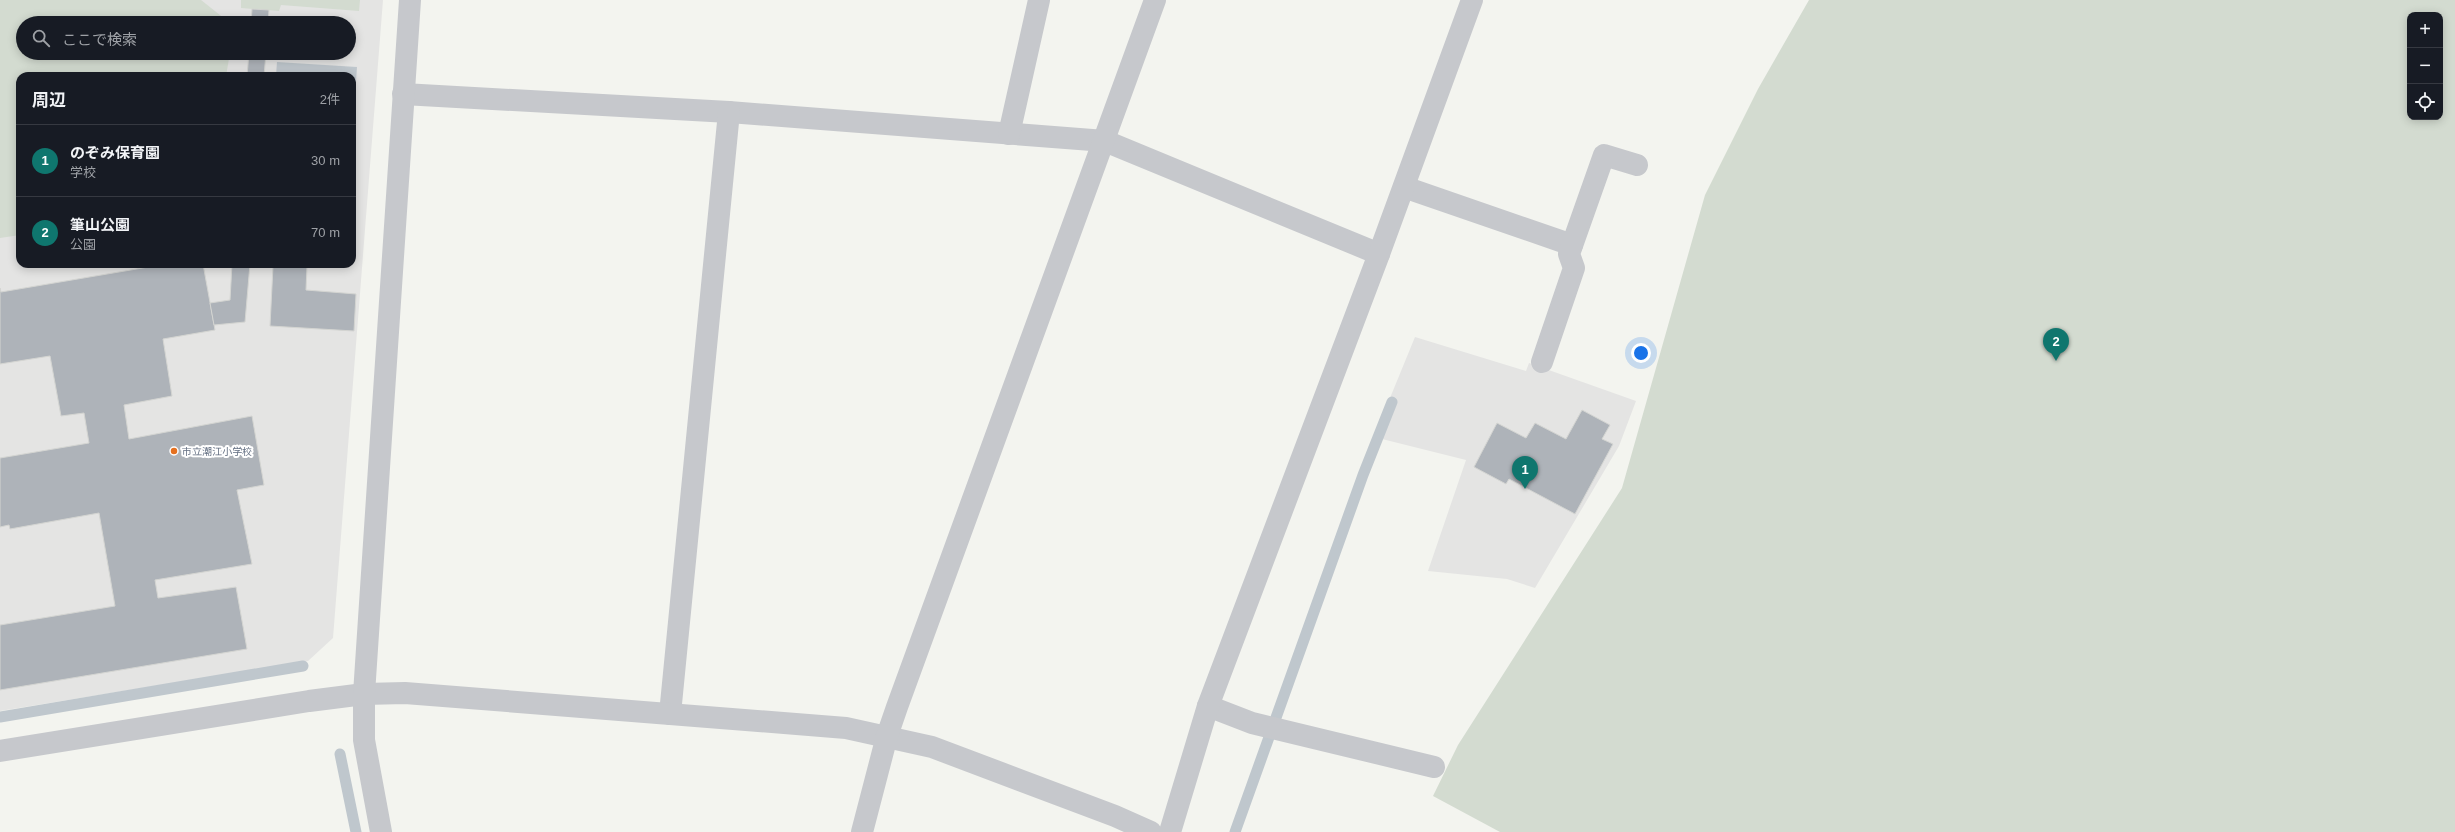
<!DOCTYPE html>
<html lang="ja">
<head>
<meta charset="utf-8">
<style>
	body { margin:0; font-family:Arial,"Noto Sans JP",sans-serif; background:#20242c; color:#f1f3f6 }
	.controls { position:absolute; right:12px; top:12px; display:grid; overflow:hidden; border-radius:8px; box-shadow:0 2px 10px #0003 }
	.controls button { width:36px; height:36px; display:grid; place-items:center; padding:0; border:0; border-bottom:1px solid #363941; background:#171b24; color:#f1f3f6; font:20px sans-serif }
	.you { position:absolute; left:1641px; top:353px; width:14px; height:14px; margin:-10px; border:3px solid #fff; border-radius:50%; background:#1a73e8; box-shadow:0 0 0 6px #1a73e833 }
	.badge { display:grid; place-items:center; width:26px; height:26px; border-radius:50%; background:#0f766e; color:#fff; font-size:13px; font-weight:700 }
	.pin { position:absolute; translate:-50% -33px; filter:drop-shadow(0 1px 2px #0008) }
	.pin::after { content:''; position:absolute; top:21px; width:14px; height:12px; background:inherit; clip-path:polygon(0 0,100% 0,50% 100%) }
	.list { margin:0; padding:0; list-style:none }
	h2 { display:flex; justify-content:space-between; align-items:center; height:52px; margin:0; padding:0 16px; font-size:17px }
	h2 small { font-size:13px; font-weight:400; color:#9ea1a6 }
	.list li { display:grid; grid-template-columns:26px 1fr auto; gap:12px; align-items:center; box-sizing:border-box; height:72px; padding:0 16px; border-top:1px solid #363941 }
	.list b { display:block; font-size:15px; white-space:nowrap }
	.list p { margin:0; font-size:13px; white-space:nowrap; color:#9ea1a6 }
	.list em { font-size:13px; font-style:normal; color:#9ea1a6 }
	.icon { flex:none; width:22px; height:22px; fill:none; stroke:currentColor; stroke-width:2; stroke-linecap:round; stroke-linejoin:round }
	.map { position:relative; flex:none; width:2455px; height:832px; overflow:hidden }
	.search { position:absolute; background:#171b24; box-shadow:0 2px 10px #0003; left:16px; top:16px; width:340px; height:44px; display:flex; align-items:center; gap:10px; box-sizing:border-box; padding:0 14px; border-radius:22px; color:#9ea1a6; font-size:15px }
	.panel { position:absolute; background:#171b24; box-shadow:0 2px 10px #0003; left:16px; top:72px; width:340px; height:196px; border-radius:12px }
	.map>svg:first-child { display:block }
	.built { fill:#e4e4e3; fill-rule:evenodd }
	.green { fill:#d3dbd0; fill-rule:evenodd }
	.water { fill:#bfc7cd }
	.lines { fill:none; stroke-linecap:round; stroke-linejoin:round }
	.stream { stroke:#bfc7cd; stroke-width:11 }
	.building { fill:#aeb3b9; stroke:#d4d5d2 }
	.minor { stroke:#c6c8cc; stroke-width:22 }
	.tertiary { stroke:#c6c8cc; stroke-width:22 }
	.poi-dot { fill:#e5701f; stroke:#fff; stroke-width:1.5 }
	.labels { text-anchor:middle; dominant-baseline:central; stroke-width:4; stroke-linejoin:round; paint-order:stroke }
	.poi-label { font-size:10px; fill:#626e81; stroke:#fff; text-anchor:start }
</style>
</head>
<body>
<div class="map">
<svg width="2455" height="832" viewBox="0 0 2455 832">
	<rect width="100%" height="100%" fill="#f3f4ef"/>
	<g class="built">
		<path d="M 0,0 L 383,0 L 333,638 L 308,661 L 0,711 ZM 23,23 L 349,23 L 349,53 L 23,53 ZM 20,76 L 352,76 L 352,264 L 20,264 Z"/>
		<path d="M 1415,337 L 1526,371 L 1529,363 L 1636,401 L 1619,446 L 1535,588 L 1507,579 L 1428,571 L 1466,460 L 1374,437 Z"/>
	</g>
	<g class="green">
		<path d="M 0,0 L 201,0 L 230,23 L 23,23 L 23,53 L 230,53 L 226,76 L 20,76 L 20,235 L 0,238 Z"/>
		<path d="M 241,0 L 360,0 L 359,11 L 281,5 L 279,11 L 241,8 Z"/>
		<path d="M 1809,0 L 2455,0 L 2455,832 L 1500,832 L 1433,796 L 1458,745 L 1622,488 L 1705,195 L 1758,89 ZM 2410,15 L 2440,15 L 2440,117 L 2410,117 Z"/>
	</g>
	<path class="water" d="M 277,62 L 357,67 L 352,140 L 352,76 L 276,76 Z"/>
	<g class="lines">
		<g class="stream">
			<path d="M 0,717 L 303,666"/>
			<path d="M 340,754 L 356,832"/>
			<path d="M 1235,832 L 1363,475 L 1392,402"/>
		</g>
	</g>
	<g class="building">
		<path d="M 252,9 L 269,10 L 268,23 L 251,23 Z"/>
		<path d="M 249,53 L 266,53 L 264,76 L 247,76 Z"/>
		<path d="M 166,264 L 203,264 L 215,330 L 163,339 L 172,396 L 124,405 L 129,439 L 252,416 L 264,485 L 237,490 L 252,564 L 155,580 L 158,598 L 236,587 L 247,649 L 0,690 L 0,625 L 115,606 L 99,513 L 10,529 L 9,525 L 0,527 L 0,458 L 89,443 L 84,413 L 61,416 L 50,356 L 0,364 L 0,288 L 1,292 Z"/>
		<path d="M 232,264 L 250,264 L 245,322 L 214,325 L 210,303 L 230,300 Z"/>
		<path d="M 273,266 L 307,266 L 306,290 L 356,294 L 354,331 L 270,326 Z"/>
		<path d="M 1582,410 L 1610,425 L 1602,439 L 1613,444 L 1575,514 L 1509,479 L 1506,484 L 1474,467 L 1497,423 L 1526,438 L 1535,423 L 1566,439 Z"/>
	</g>
	<g class="lines">
		<g class="minor">
			<path d="M 403,94 L 729,112 L 1105,141 L 1379,254"/>
			<path d="M 1009,134 L 1039,0"/>
			<path d="M 1404,187 L 1572,245"/>
			<path d="M 1542,362 L 1574,268 L 1569,254 L 1604,155 L 1637,165"/>
			<path d="M 1208,706 L 1252,723 L 1434,767"/>
			<path d="M 670,714 L 729,112"/>
			<path d="M 0,751 L 309,701 L 364,694 L 405,693 L 846,728 L 932,747 L 1115,816 L 1151,832"/>
			<path d="M 381,832 L 364,740 L 364,694 L 410,0"/>
			<path d="M 862,832 L 887,736 L 897,707 L 1155,0"/>
		</g>
		<path class="tertiary" d="M 1170,832 L 1208,706 L 1379,254 L 1472,0"/>
	</g>
	<circle class="poi-dot" cx="174" cy="451" r="4"/>
	<g class="labels">
		<g class="poi-label">
			<text x="182" y="451">市立潮江小学校</text>
		</g>
	</g>
</svg>
<div class="controls">
<button>+</button>
<button>−</button>
<button><svg class="icon" aria-label="locate" viewBox="0 0 24 24"><circle cx="12" cy="12" r="6"/><path d="M12 2v4M12 18v4M2 12h4M18 12h4"/></svg></button>
</div>
<div class="you"></div>
<div class="pin badge" style="left:1525px;top:489px">1</div>
<div class="pin badge" style="left:2056px;top:361px">2</div>
<div class="search"><svg class="icon" aria-label="search" viewBox="0 0 24 24"><circle cx="10" cy="10" r="6"/><path d="M15 15l6 6"/></svg>ここで検索</div>
<section class="panel">
<h2>周辺<small>2件</small></h2>
<ul class="list">
<li><span class="badge">1</span><div><b>のぞみ保育園</b><p>学校</p></div><em>30 m</em></li>
<li><span class="badge">2</span><div><b>筆山公園</b><p>公園</p></div><em>70 m</em></li>
</ul>
</section>
</div>
</body>
</html>
